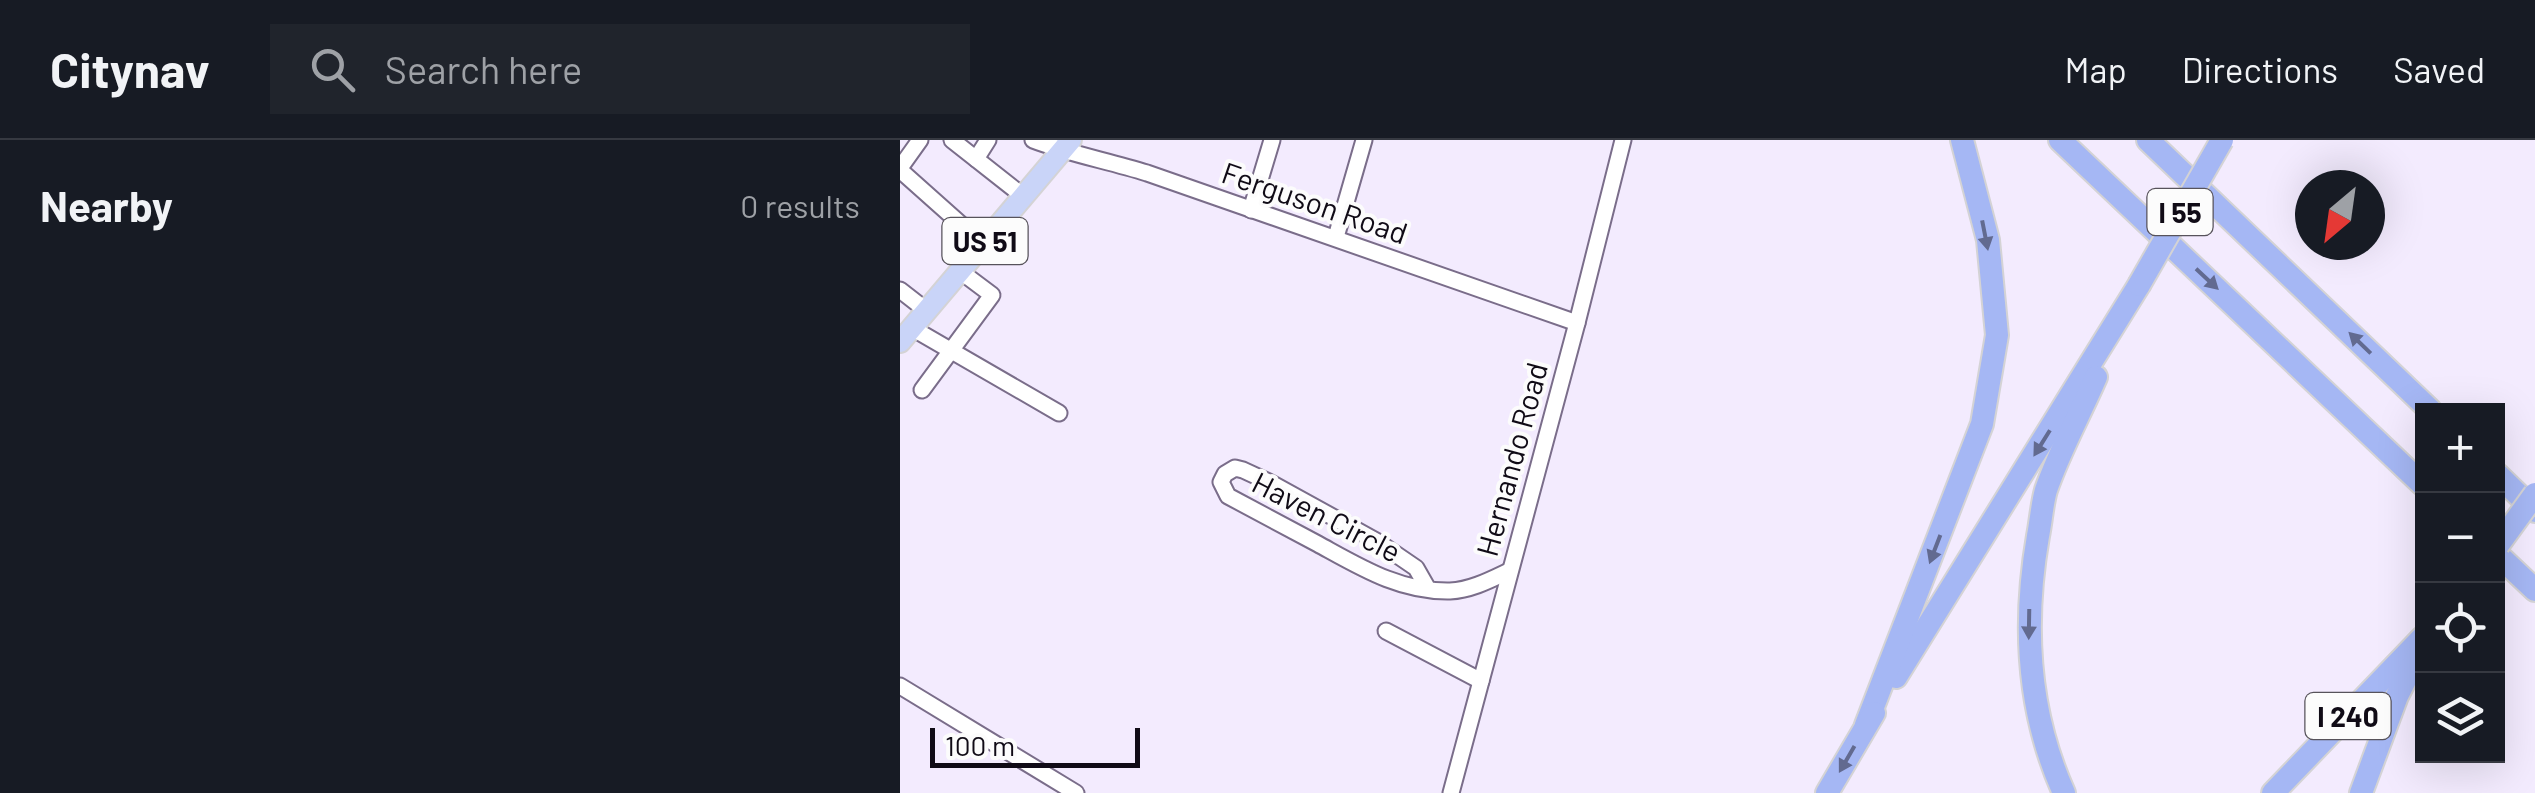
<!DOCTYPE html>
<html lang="en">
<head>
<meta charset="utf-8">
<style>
	body { margin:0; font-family:Barlow,sans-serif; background:#20242c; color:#f1f3f6 }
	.controls { position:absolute; right:30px; bottom:30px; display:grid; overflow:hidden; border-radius:0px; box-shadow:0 10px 40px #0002 }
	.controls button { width:90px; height:90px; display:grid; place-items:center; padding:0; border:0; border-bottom:2px solid #363941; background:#171b24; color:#f1f3f6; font:50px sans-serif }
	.compass { position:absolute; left:1395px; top:30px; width:90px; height:90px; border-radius:50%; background:#171b24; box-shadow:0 10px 40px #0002; rotate:209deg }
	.scale { position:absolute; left:30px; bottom:25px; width:210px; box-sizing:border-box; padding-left:10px; border:5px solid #100b16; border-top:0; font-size:28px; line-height:35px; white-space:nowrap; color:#100b16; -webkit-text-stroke:8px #fcfcfc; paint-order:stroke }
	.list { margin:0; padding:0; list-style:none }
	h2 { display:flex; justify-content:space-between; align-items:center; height:130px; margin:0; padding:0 40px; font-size:42px }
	h2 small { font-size:32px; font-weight:400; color:#9ea1a6 }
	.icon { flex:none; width:55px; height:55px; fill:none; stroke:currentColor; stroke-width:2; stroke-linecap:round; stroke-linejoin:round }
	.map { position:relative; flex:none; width:1635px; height:653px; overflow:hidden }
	header { display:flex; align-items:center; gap:60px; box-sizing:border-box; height:140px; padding:0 50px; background:#171b24; border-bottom:2px solid #363941 }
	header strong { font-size:48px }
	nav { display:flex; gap:55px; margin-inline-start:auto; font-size:35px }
	.search { width:700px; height:90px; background:#20242c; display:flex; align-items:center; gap:25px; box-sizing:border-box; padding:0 35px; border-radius:0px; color:#9ea1a6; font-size:38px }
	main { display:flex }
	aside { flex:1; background:#171b24 }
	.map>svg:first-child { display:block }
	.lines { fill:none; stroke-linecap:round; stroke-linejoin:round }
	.minor-casing { stroke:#7a6d8a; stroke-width:19 }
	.major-casing { stroke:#d4d3d5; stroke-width:24 }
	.highway-casing { stroke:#d4d3d5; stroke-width:26 }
	.minor { stroke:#fff; stroke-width:15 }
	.major { stroke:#c9d4f8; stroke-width:20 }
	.highway { stroke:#a5b7f4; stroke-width:22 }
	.highway-bridge-casing { stroke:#d4d3d5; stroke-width:26; stroke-linecap:butt }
	.highway-bridge { stroke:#a5b7f4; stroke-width:22 }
	.oneway { fill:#626a90 }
	.labels { text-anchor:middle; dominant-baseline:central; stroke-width:8; stroke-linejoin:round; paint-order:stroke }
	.shield { fill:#fcfcfc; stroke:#57535b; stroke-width:2.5 }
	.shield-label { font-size:28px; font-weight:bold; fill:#100b16 }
	.street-label { font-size:30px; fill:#100b16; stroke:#fcfcfc }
</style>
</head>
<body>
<header>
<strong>Citynav</strong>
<div class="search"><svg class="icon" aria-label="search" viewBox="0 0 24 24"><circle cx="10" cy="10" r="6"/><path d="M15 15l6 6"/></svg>Search here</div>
<nav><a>Map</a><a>Directions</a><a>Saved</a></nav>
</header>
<main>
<aside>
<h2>Nearby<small>0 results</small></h2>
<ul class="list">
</ul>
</aside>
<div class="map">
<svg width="1635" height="653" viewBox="0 0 1635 653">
	<rect width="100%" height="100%" fill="#f3ebfe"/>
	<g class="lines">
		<g class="minor-casing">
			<g id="minor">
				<path d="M 52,0 L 123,56"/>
				<path d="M 133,0 C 170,14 209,21 247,33 L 677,183"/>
				<path d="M 76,19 L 88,0"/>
				<path d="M 0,28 L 20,0"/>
				<path d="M 0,30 L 83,104"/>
				<path d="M 351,70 L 372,0"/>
				<path d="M 436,97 L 464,0"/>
				<path d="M 0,150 L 27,171"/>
				<path d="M 12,188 L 159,273"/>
				<path d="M 22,250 L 92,155 L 60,131"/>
				<path d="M 528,449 L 516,428 L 478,402 L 371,343 L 343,330 L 335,328 L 325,334 L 321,342 L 328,356 C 358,372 388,388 418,404 C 460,427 500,452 550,451 C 571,450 590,440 609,431"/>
				<path d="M 486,491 L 581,541"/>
				<path d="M 0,546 L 176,653"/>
				<path d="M 551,653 L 677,183 L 723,0"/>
			</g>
		</g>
		<g class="major-casing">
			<path id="major" d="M 0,202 L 171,0"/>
		</g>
		<g class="highway-casing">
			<g id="highway">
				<path d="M 1160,0 L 1522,344"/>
				<path d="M 1248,0 L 1530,270"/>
				<path d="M 1598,335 L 1635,371"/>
				<path d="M 1598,415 L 1635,450"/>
				<path d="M 996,537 L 1239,145"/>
				<path d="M 966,585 L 1082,284 L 1097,195 L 1088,100 L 1062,0"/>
				<path d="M 927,653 L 974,573"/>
				<path d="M 1164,653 C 1127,571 1123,483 1138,396 C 1141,381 1142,364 1146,350 C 1159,312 1180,274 1196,237"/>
				<path d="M 1373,653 L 1522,498"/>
				<path d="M 1461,653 L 1497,556 L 1521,509"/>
			</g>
		</g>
		<use href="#minor" class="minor"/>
		<use href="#major" class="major"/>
		<use href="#highway" class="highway"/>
		<g class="highway-bridge-casing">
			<g id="highway-bridge">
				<path d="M 1239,145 L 1322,0"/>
				<path d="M 1598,405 L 1635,354"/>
			</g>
		</g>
		<use href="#highway-bridge" class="highway-bridge"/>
	</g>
	<defs><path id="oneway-solid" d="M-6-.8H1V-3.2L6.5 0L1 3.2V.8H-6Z" transform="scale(2.5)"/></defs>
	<g class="oneway">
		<use href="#oneway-solid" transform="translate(1085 95) rotate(79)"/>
		<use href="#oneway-solid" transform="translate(1307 139) rotate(43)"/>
		<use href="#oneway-solid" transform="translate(1460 203) rotate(-136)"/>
		<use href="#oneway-solid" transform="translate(1142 303) rotate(122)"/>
		<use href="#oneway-solid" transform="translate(1035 409) rotate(111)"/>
		<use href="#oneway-solid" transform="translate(1129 484) rotate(91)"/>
		<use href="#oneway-solid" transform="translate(947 619) rotate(120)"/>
	</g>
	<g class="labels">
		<g class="shield">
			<rect x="1247.5" y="49" width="65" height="46" rx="8"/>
			<rect x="42.5" y="78" width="85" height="46" rx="8"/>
			<rect x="1405.5" y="553" width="85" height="46" rx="8"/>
		</g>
		<g class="shield-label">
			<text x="1280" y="72">I 55</text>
			<text x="85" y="101">US 51</text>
			<text x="1448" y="576">I 240</text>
		</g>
		<g class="street-label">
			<text transform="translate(415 62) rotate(19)">Ferguson Road</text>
			<text transform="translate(611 319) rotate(-75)">Hernando Road</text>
			<text transform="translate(427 376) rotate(27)">Haven Circle</text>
		</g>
	</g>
</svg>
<div class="controls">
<button>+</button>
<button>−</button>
<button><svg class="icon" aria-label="locate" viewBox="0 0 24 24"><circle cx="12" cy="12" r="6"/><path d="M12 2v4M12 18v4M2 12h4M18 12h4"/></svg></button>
<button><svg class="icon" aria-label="layers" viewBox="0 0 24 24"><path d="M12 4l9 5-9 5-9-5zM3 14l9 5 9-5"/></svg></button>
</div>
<svg class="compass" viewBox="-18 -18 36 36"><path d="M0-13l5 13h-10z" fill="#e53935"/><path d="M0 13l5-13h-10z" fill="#9ea1a6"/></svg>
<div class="scale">100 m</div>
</div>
</main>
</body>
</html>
